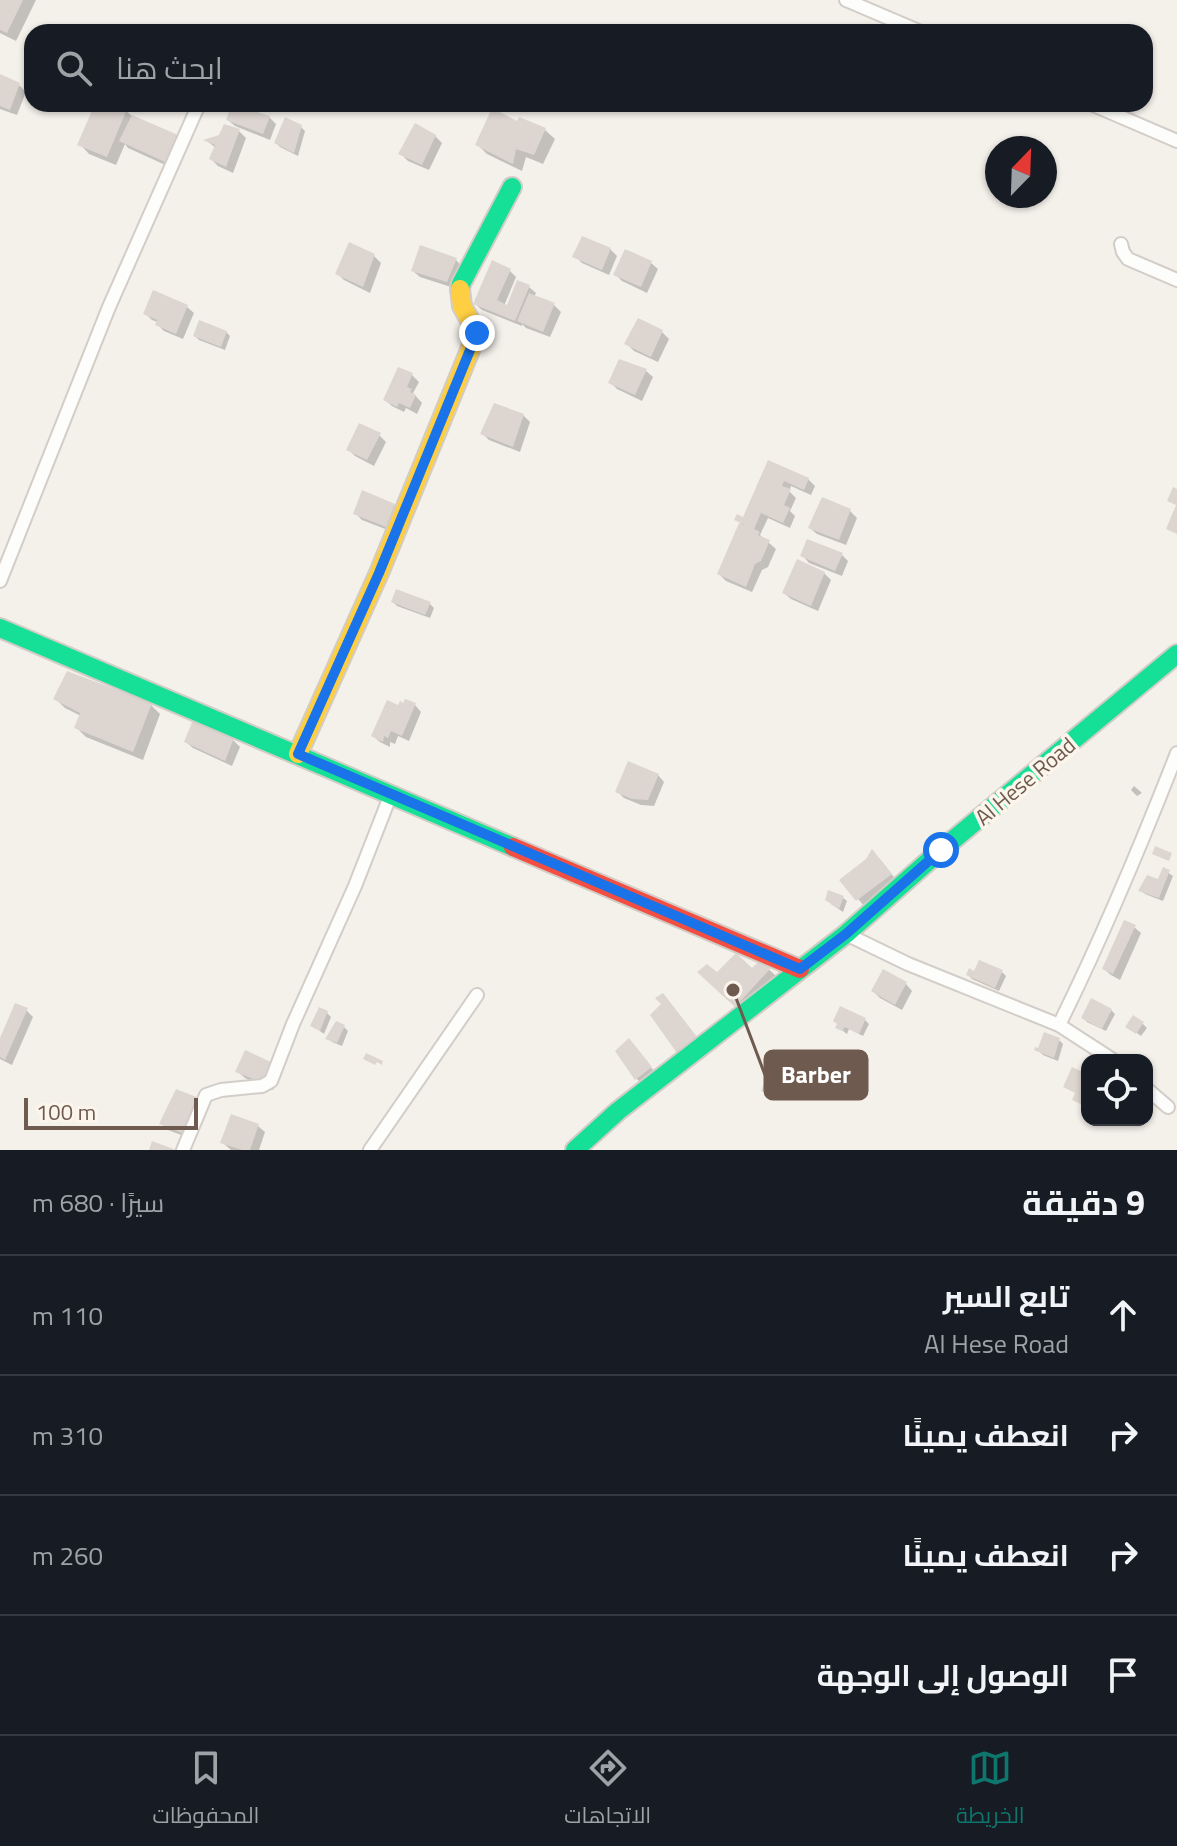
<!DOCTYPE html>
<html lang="ar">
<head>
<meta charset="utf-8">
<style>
	body { margin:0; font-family:"Titillium Web",Cairo,sans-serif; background:#242831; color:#f1f3f6; direction:rtl }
	.controls { position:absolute; right:24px; bottom:24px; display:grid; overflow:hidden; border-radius:16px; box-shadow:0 2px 6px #0004 }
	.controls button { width:72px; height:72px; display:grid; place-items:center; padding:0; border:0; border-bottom:2px solid #363941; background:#171b24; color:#f1f3f6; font:40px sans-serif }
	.compass { position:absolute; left:985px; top:136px; width:72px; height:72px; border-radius:50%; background:#171b24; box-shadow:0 2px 6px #0004; rotate:23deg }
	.scale { position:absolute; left:24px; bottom:20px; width:174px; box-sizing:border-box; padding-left:8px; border:4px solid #6e5a4e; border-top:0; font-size:22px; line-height:28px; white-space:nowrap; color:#6e5a4e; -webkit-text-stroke:6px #fcf5eb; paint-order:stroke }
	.stop { position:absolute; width:24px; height:24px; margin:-18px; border:6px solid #1a73e8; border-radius:50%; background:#fff }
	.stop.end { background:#1a73e8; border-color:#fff; box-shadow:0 2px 8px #0008 }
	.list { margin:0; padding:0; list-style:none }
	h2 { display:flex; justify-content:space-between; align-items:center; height:104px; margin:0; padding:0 32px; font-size:34px }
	h2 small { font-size:26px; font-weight:400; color:#9ea1a6 }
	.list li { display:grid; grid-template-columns:52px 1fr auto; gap:24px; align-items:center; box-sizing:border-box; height:120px; padding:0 32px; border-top:2px solid #363941 }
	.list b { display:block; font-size:30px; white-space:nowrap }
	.list p { margin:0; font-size:26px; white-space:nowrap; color:#9ea1a6 }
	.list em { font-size:26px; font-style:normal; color:#9ea1a6 }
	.icon { flex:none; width:44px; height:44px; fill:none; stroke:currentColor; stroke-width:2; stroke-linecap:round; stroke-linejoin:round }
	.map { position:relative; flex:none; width:1177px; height:1150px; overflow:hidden; direction:ltr }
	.search { position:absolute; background:#171b24; box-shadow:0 2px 6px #0004; left:24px; right:24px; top:24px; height:88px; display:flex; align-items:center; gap:20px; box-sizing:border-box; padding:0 28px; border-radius:24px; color:#9ea1a6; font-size:30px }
	.sheet { height:584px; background:#171b24 }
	nav { display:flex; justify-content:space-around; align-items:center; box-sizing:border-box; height:112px; border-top:2px solid #363941; background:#171b24; font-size:22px; color:#9ea1a6 }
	nav a { display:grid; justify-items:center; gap:4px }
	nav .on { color:#0f766e }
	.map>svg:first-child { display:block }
	.shadow { fill:#0003 }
	.building { fill:#ddd6d0 }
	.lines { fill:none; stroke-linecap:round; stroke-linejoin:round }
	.street-casing { stroke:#d3cdc8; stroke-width:16 }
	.fast-casing { stroke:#d2ccc5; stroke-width:22 }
	.slow-casing { stroke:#d2ccc5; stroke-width:22 }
	.jam-casing { stroke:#d2ccc5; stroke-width:22 }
	.street { stroke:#fdfdfc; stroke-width:12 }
	.fast { stroke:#16e098; stroke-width:18 }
	.slow { stroke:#ffcf43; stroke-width:18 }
	.jam { stroke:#f24e42; stroke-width:18 }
	.route { stroke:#1a73e8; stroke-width:10 }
	.labels { text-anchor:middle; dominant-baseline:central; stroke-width:7; stroke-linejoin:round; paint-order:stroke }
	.street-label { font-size:22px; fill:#6e5a4e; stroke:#fcf5eb }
	.leader { fill:none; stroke:#6e5a4e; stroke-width:3 }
	.callout-dot { fill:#6e5a4e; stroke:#fcf5eb; stroke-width:3 }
	.callout { fill:#6e5a4e; stroke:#6e5a4e; stroke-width:3 }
	.callout-label { font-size:24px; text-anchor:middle; font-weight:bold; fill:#fff }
</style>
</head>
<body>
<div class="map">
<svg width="1177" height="1150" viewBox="0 0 1177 1150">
	<rect width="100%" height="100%" fill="#f4f0ea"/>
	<g class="shadow">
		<path d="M 0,0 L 36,0 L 16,41 L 0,33 Z"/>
		<path d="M 0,76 L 19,85 L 26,92 L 17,115 L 0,109 Z"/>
		<path d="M 97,104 L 119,104 L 118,107 L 126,111 L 132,116 L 177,137 L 184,144 L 172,168 L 128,148 L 125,144 L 116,165 L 89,154 L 80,144 Z"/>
		<path d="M 269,117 L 276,124 L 270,140 L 235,126 L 228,120 Z"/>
		<path d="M 520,120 L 545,130 L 555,139 L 543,164 L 526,157 L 522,171 L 487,154 L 477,144 L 518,124 Z"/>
		<path d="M 225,126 L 239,131 L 246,138 L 233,173 L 218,166 L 211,159 L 216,148 L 207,141 L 221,137 Z"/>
		<path d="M 301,127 L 305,131 L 298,156 L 280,147 L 276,143 Z"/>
		<path d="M 435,136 L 442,143 L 429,170 L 408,161 L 401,154 Z"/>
		<path d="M 610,249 L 617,256 L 609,275 L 582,263 L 575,256 Z"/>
		<path d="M 374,256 L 381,263 L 370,293 L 344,280 L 337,273 Z"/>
		<path d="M 456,260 L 462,267 L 454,288 L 420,277 L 413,271 Z"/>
		<path d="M 651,263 L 658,269 L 647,293 L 622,281 L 616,275 Z"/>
		<path d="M 509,270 L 516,277 L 504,306 L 508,308 L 529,287 L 536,293 L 534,297 L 554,305 L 561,312 L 550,337 L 526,328 L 522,324 L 522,326 L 482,310 L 475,304 Z"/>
		<path d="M 187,307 L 194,313 L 183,339 L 164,331 L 157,324 L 158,322 L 152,320 L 145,313 Z"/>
		<path d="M 638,320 L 662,332 L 669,339 L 658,362 L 634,351 L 627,344 Z"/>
		<path d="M 226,332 L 230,336 L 225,350 L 199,340 L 195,336 Z"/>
		<path d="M 646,371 L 653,377 L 642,401 L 617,389 L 610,382 Z"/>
		<path d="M 412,375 L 419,382 L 413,393 L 422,403 L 417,414 L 406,408 L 404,412 L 392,406 L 385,400 Z"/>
		<path d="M 523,415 L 530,422 L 520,452 L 489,440 L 483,434 Z"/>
		<path d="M 379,435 L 386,442 L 374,466 L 355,456 L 348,449 Z"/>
		<path d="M 769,463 L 808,479 L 815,486 L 811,495 L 791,486 L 789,491 L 796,498 L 790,511 L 795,516 L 790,528 L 768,518 L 760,535 L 776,549 L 768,567 L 762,570 L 752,592 L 726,581 L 719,574 L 741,523 L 737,519 L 744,520 Z"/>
		<path d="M 394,505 L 401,512 L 393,532 L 362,520 L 355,513 Z"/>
		<path d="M 850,511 L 857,518 L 846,545 L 817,534 L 810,528 Z"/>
		<path d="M 841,554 L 848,561 L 842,576 L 809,563 L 803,556 Z"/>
		<path d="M 824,573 L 831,580 L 818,611 L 791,599 L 784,593 Z"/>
		<path d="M 393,602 L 430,604 L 434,608 L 430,618 L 397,606 Z"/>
		<path d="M 55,698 L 151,705 L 160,714 L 143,760 L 86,737 L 77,728 L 81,716 L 65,708 Z"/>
		<path d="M 415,705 L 421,712 L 409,741 L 398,736 L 395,744 L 390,742 L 390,747 L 380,742 L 373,736 L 399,708 Z"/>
		<path d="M 233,740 L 240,747 L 232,766 L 193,748 L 186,742 Z"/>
		<path d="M 658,775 L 664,782 L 654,806 L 641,805 L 624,798 L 618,792 Z"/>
		<path d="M 1134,786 L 1142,793 L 1137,796 L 1131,790 Z"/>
		<path d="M 879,858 L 897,881 L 865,907 L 842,880 Z"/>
		<path d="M 1164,870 L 1173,876 L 1163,901 L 1145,894 L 1141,890 L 1159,882 Z"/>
		<path d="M 842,897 L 847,901 L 843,912 L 831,904 Z"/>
		<path d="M 1134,927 L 1141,933 L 1120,980 L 1111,975 L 1104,969 Z"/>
		<path d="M 761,962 L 776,976 L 743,1012 L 700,972 L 717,975 L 752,971 Z"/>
		<path d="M 1002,972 L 1006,976 L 999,991 L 972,979 L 968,975 Z"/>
		<path d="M 906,984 L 912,991 L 902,1010 L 880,998 L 873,991 Z"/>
		<path d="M 26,1010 L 33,1017 L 12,1065 L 0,1059 L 0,1043 Z"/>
		<path d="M 1111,1010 L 1115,1014 L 1106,1031 L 1087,1022 L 1083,1018 Z"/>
		<path d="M 327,1013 L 331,1017 L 324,1034 L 313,1026 Z"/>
		<path d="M 865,1020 L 869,1024 L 863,1036 L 849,1029 L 847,1034 L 838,1027 Z"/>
		<path d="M 1143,1024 L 1147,1028 L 1141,1036 L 1129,1027 Z"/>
		<path d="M 344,1027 L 348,1031 L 342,1046 L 332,1042 L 328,1038 Z"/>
		<path d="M 1059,1040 L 1063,1044 L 1058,1061 L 1043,1055 L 1039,1051 Z"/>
		<path d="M 635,1047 L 657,1075 L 643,1085 L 636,1078 Z"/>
		<path d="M 772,1068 L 796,1077 L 800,1081 L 782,1100 L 768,1094 L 764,1090 Z"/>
		<path d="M 238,1072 L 279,1072 L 273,1090 L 245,1078 Z"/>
		<path d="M 177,1092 L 192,1139 L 168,1130 L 161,1123 Z"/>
		<path d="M 258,1126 L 265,1132 L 259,1150 L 231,1150 L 223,1143 Z"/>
	</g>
	<g class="building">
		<path d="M 0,0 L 23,0 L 7,33 L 0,30 Z"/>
		<path d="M 0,74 L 20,83 L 10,110 L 0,106 Z"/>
		<path d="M 95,104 L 115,104 L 127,109 L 107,157 L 77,145 Z"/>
		<path d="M 232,104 L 270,116 L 263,134 L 226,120 Z"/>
		<path d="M 492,108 L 517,121 L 519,117 L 546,128 L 534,155 L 516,149 L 513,164 L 475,145 Z"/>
		<path d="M 132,115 L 178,135 L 165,162 L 119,141 Z"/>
		<path d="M 285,117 L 302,125 L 294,153 L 274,143 Z"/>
		<path d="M 415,123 L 436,135 L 422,165 L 398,154 Z"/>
		<path d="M 224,124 L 240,129 L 226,167 L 209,159 L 215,145 L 203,140 L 219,135 Z"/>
		<path d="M 582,236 L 611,248 L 602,270 L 572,257 Z"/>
		<path d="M 349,242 L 375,254 L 363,287 L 335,274 Z"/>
		<path d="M 420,245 L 457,258 L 447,282 L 411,271 Z"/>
		<path d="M 625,249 L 652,261 L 641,287 L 613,275 Z"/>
		<path d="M 492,260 L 511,269 L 497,300 L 507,305 L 517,280 L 530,285 L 515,321 L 473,304 Z"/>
		<path d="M 153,290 L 188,305 L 176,334 L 155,325 L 157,320 L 143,314 Z"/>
		<path d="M 529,293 L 555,303 L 543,332 L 517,321 Z"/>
		<path d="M 638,318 L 663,330 L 651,357 L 624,344 Z"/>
		<path d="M 199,320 L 227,331 L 221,347 L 193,336 Z"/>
		<path d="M 619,359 L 647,369 L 635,395 L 608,383 Z"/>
		<path d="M 398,367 L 413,373 L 407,387 L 412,389 L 410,392 L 416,395 L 410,408 L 399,403 L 397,407 L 383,400 Z"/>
		<path d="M 494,403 L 524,414 L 513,447 L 480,434 Z"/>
		<path d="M 359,423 L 381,433 L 367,460 L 346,450 Z"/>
		<path d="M 768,460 L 809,478 L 804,490 L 784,481 L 782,486 L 791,489 L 784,505 L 790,508 L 783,523 L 761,513 L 754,529 L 760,532 L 758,535 L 770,540 L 761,561 L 755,564 L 746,587 L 717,574 L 739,523 L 747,526 L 734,520 L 737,514 L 743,517 Z"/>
		<path d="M 1173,487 L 1177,489 L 1177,534 L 1166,529 L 1176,505 L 1167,501 Z"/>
		<path d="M 362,490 L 395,504 L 386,527 L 353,514 Z"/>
		<path d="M 822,497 L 851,509 L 839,540 L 808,528 Z"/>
		<path d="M 807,539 L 843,553 L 835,571 L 800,556 Z"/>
		<path d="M 797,559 L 825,572 L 811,606 L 782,593 Z"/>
		<path d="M 396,589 L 431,602 L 425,615 L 391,602 Z"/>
		<path d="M 67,671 L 152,703 L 133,752 L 74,728 L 80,713 L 53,699 Z"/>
		<path d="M 405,699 L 416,703 L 402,736 L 391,731 L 388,738 L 384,736 L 383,742 L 371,736 L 387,700 L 398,705 L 400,701 L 403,703 Z"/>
		<path d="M 193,720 L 234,738 L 225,761 L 184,742 Z"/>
		<path d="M 628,761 L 659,774 L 648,800 L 632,799 L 615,792 Z"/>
		<path d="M 1155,846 L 1172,853 L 1169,861 L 1152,854 Z"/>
		<path d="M 872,849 L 892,874 L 856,901 L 839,880 L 866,859 Z"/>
		<path d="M 1163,867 L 1170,870 L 1159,898 L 1138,891 L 1147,875 L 1158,879 Z"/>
		<path d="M 828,890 L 844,896 L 839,909 L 825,900 Z"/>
		<path d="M 1124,920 L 1136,925 L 1113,974 L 1102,969 Z"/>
		<path d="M 736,953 L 752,968 L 761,959 L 771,968 L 735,1007 L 697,972 L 707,964 L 717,972 Z"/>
		<path d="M 979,960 L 1003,970 L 995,988 L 966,975 L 969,968 L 974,971 Z"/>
		<path d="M 883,969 L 907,982 L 895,1005 L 871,991 Z"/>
		<path d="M 663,993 L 697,1037 L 677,1053 L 650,1015 L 661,1004 L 655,998 Z"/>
		<path d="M 1091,998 L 1112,1009 L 1102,1029 L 1081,1018 Z"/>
		<path d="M 15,1003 L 28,1008 L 5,1060 L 0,1057 L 0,1038 Z"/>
		<path d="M 840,1006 L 866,1018 L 859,1034 L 845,1027 L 842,1031 L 835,1028 L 837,1024 L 833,1021 Z"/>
		<path d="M 319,1007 L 328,1011 L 320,1031 L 310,1026 Z"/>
		<path d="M 1133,1015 L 1144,1022 L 1136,1034 L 1125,1027 Z"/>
		<path d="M 336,1021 L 345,1025 L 337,1043 L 325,1039 Z"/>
		<path d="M 1044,1032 L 1060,1038 L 1054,1058 L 1034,1050 L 1035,1047 L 1038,1048 Z"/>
		<path d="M 629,1038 L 652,1067 L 635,1080 L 615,1051 Z"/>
		<path d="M 245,1050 L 273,1063 L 267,1084 L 235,1072 Z"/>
		<path d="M 366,1053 L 383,1061 L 382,1065 L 377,1062 L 375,1065 L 363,1059 Z"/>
		<path d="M 771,1065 L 797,1076 L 777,1097 L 761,1091 Z"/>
		<path d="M 1072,1067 L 1087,1074 L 1087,1102 L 1085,1106 L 1072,1100 L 1075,1093 L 1063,1087 Z"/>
		<path d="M 176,1089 L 199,1098 L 185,1134 L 159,1124 Z"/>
		<path d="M 231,1114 L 259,1124 L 250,1150 L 242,1150 L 220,1143 Z"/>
		<path d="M 152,1141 L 176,1150 L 149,1150 Z"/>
	</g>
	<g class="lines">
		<g class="street-casing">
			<g id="street">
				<path d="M 846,0 L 921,32"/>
				<path d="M 1091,104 L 1177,141"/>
				<path d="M 1121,244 L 1123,252 L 1128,259 L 1177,280"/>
				<path d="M 0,581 L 109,307 L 199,104"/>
				<path d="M 846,934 L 908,964 L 1059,1025 C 1103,936 1141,845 1177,753"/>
				<path d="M 1059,1025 L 1113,1060"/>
				<path d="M 1147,1089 L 1168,1107"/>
				<path d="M 183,1150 L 206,1095 L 221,1090 L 262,1086 L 271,1081 L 293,1024 L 355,886 L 391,794"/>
				<path d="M 370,1150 L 477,995"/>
			</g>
		</g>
		<g class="fast-casing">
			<g id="fast">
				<path d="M 460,289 L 461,284 L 512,187"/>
				<path d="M 0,628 L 513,847"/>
				<path d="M 575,1150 L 618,1111 L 846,934 L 941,850 L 1177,654"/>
			</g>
		</g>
		<g class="slow-casing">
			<path id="slow" d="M 298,754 L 379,573 L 477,333 L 462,306 L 460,289"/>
		</g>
		<g class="jam-casing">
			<path id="jam" d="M 513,847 L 800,969"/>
		</g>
		<use href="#street" class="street"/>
		<use href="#fast" class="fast"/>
		<use href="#slow" class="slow"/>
		<use href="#jam" class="jam"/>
	</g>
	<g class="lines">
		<path class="route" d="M 477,333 L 379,573 L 298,754 L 800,969 L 846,934 L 941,850"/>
	</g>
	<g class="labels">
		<g class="street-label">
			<text transform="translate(1025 781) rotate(-40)">Al Hese Road</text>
		</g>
	</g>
	<path class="leader" d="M733 990L765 1075"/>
	<circle class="callout-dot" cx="733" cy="990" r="8"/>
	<rect class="callout" x="765" y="1051" width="102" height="48" rx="8"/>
	<g class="callout-label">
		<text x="816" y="1083">Barber</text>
	</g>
</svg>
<div class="controls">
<button><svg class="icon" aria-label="locate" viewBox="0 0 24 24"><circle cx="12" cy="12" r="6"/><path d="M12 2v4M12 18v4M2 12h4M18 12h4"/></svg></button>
</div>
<svg class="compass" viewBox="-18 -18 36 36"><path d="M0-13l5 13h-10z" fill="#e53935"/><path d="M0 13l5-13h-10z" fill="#9ea1a6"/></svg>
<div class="scale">100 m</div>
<div class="stop" style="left:941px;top:850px"></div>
<div class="stop end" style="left:477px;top:333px"></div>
<div class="search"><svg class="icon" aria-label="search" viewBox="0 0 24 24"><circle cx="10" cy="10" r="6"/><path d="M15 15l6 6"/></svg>ابحث هنا</div>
</div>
<section class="sheet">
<h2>9 دقيقة<small>سيرًا · 680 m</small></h2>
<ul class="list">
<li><svg class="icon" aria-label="ahead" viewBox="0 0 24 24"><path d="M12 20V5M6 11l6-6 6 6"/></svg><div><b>تابع السير</b><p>Al Hese Road</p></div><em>110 m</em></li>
<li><svg class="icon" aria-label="right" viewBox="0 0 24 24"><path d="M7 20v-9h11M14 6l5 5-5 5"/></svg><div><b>انعطف يمينًا</b></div><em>310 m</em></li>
<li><svg class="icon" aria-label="right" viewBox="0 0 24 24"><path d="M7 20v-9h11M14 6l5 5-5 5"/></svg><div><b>انعطف يمينًا</b></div><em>260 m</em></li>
<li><svg class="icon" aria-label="arrive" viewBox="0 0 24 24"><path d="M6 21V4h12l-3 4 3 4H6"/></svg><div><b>الوصول إلى الوجهة</b></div></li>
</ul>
</section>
<nav>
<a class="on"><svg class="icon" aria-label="map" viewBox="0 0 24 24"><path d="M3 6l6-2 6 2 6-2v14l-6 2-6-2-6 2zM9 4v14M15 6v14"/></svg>الخريطة</a>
<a><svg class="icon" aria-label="directions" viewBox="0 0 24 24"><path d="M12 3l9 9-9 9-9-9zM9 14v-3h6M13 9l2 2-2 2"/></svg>الاتجاهات</a>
<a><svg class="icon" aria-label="saved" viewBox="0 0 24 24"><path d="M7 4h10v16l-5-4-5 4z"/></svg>المحفوظات</a>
</nav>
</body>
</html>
